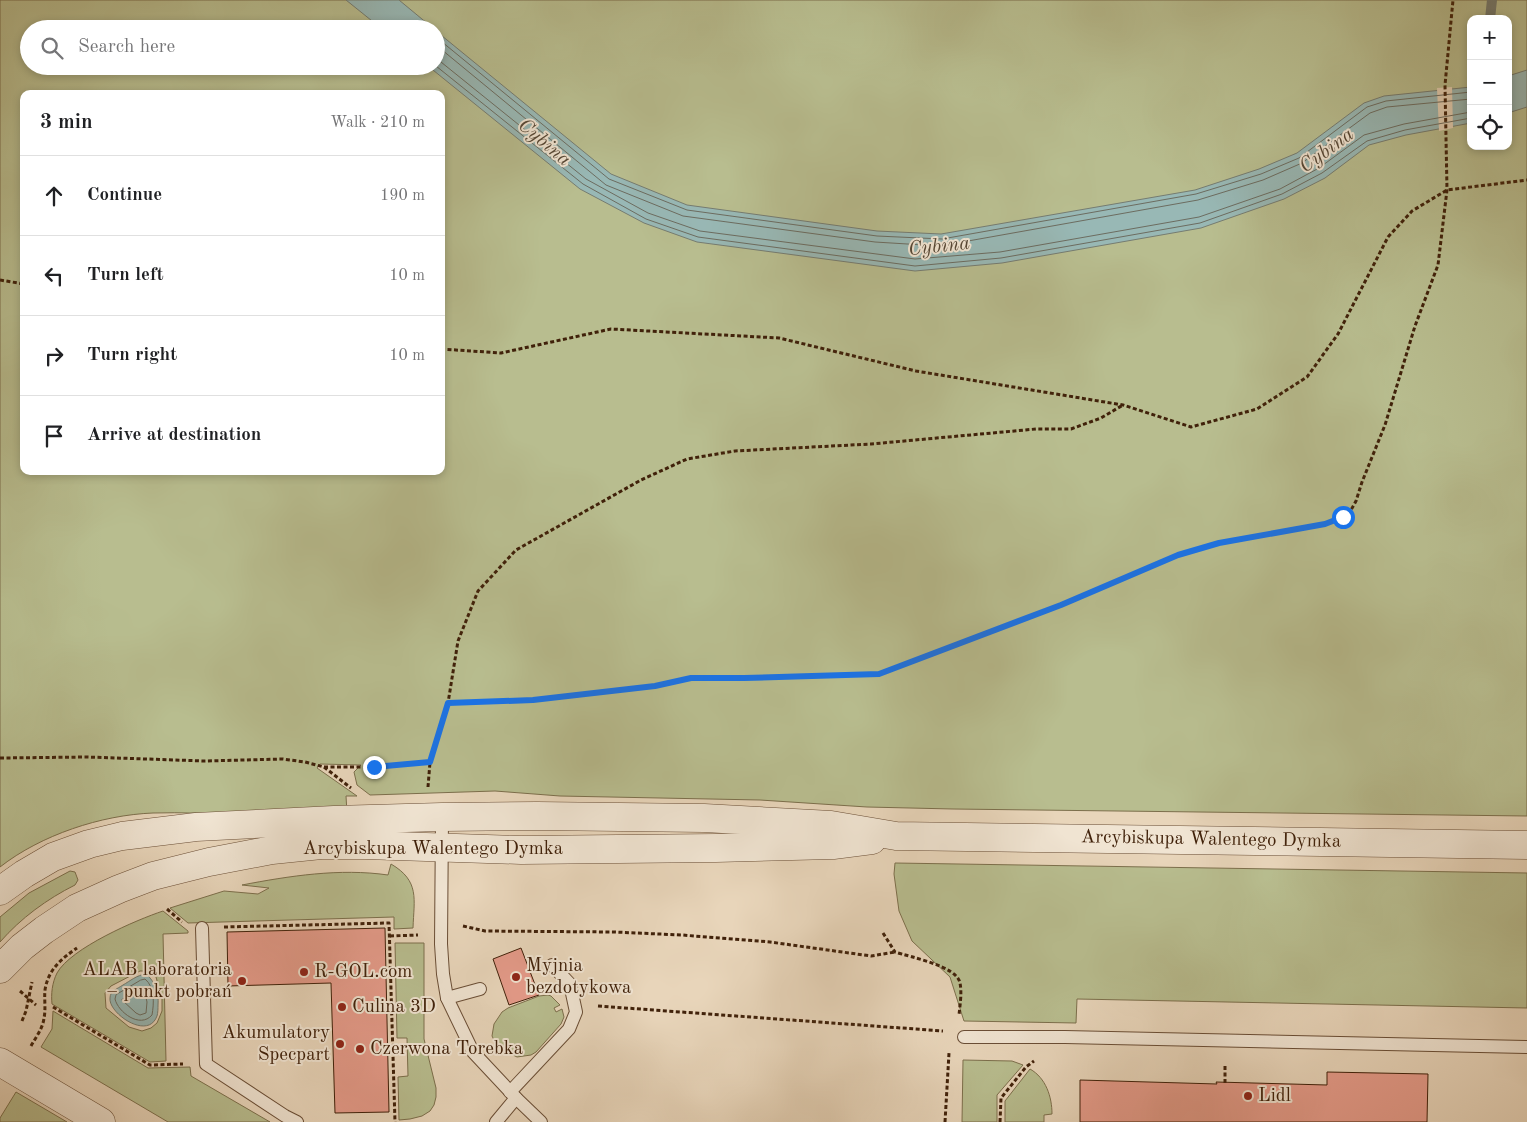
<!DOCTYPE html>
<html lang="en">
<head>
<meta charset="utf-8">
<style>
	body { margin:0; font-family:"Old Standard TT",serif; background:#f6f6f6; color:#202124 }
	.controls { position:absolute; right:15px; top:15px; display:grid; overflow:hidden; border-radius:10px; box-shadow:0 2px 8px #0003 }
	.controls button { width:45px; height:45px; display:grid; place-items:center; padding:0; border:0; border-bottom:1px solid #e0e0e0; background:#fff; color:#202124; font:25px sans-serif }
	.stop { position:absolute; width:15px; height:15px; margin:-11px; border:4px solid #1a73e8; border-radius:50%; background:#fff }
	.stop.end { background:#1a73e8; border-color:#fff; box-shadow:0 1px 5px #0008 }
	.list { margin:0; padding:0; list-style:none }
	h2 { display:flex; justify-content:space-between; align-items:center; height:65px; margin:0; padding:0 20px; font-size:21px }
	h2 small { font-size:16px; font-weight:400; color:#757577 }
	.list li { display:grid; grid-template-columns:32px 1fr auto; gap:15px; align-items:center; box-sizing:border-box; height:80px; padding:0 20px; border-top:1px solid #e0e0e0 }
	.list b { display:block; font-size:19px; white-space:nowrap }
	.list em { font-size:16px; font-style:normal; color:#757577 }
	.icon { flex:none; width:28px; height:28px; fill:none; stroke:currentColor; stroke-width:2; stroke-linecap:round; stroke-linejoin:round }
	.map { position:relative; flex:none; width:1527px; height:1122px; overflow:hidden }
	.search { position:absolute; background:#fff; box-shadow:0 2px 8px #0003; left:20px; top:20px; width:425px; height:55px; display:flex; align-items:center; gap:12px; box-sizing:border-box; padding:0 18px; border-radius:28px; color:#757577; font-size:19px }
	.panel { position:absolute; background:#fff; box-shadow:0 2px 8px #0003; left:20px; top:90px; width:425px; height:385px; border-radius:10px }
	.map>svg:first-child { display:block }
	.green { fill:#b8bd8f; stroke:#7c6f4c; fill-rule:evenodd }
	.water { fill:#98b8b5; stroke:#757c71 }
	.pier { fill:#e8d5ba }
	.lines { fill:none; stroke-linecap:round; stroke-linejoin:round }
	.shore { stroke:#6c6c60; stroke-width:1 }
	.stream { stroke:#757c71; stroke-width:10 }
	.building { fill:#e59b8a; stroke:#40210a }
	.service-casing { stroke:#6a4e36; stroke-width:14 }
	.tertiary-casing { stroke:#6a4e36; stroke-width:29 }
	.path { stroke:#40210a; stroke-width:3; stroke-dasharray:4 2.5; stroke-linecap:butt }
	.service { stroke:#f0e4d2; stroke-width:12 }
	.tertiary { stroke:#f0e4d2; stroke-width:28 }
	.route { stroke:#1a73e8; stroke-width:6 }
	.poi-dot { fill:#8f2418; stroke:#f0e4d2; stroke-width:2 }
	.labels { text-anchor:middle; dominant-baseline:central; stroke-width:4; stroke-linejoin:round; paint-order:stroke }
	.street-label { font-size:19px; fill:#40210a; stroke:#f0e4d2 }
	.poi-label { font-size:19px; fill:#40210a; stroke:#f0e4d2; text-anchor:start }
	.water-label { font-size:20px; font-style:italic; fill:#564735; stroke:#f0e4d2 }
</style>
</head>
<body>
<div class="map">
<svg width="1527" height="1122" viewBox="0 0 1527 1122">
	<rect width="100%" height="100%" fill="#e8d5ba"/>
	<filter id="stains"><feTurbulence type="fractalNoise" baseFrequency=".004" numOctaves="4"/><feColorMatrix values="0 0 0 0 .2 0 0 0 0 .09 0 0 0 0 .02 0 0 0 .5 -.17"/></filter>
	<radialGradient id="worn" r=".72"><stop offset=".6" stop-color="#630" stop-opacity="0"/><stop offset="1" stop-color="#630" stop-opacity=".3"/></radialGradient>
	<g class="green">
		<path d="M 0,0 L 1527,0 L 1527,816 L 953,809 L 867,807 L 760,800 L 560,796 L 495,791 L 370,795 L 357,785 L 354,772 L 361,765 L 320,764 L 317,768 L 357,796 L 346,796 L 347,813 C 311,813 276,814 240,814 C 211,814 182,812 153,813 C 101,815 41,835 0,867 ZM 1471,19 L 1508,19 L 1508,146 L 1471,146 ZM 29,29 L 436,29 L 436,66 L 29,66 ZM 24,94 L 441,94 L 441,471 L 24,471 Z"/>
		<path d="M 895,863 L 1527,873 L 1527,1008 L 1077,999 L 1076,1023 L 964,1021 L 950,977 L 912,941 L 899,911 L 894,874 Z"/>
		<path d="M 391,864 C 420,881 414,899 413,928 L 394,929 L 394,917 L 188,923 L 170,908 L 224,891 L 258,894 L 269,888 L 242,885 C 289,876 340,868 388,875 Z"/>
		<path d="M 70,871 L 75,872 L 78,880 L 75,885 C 47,899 21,918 0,942 L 0,917 L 29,893 Z"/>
		<path d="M 163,911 L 188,931 L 188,933 L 163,934 L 166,1061 L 150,1062 L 52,1004 C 51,994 52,983 57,973 C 71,948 136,920 163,911 ZM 140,971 L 149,971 L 156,977 L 162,999 L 162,1011 L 157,1023 L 151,1028 L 142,1031 L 129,1027 L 106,1008 L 105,993 L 111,986 Z"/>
		<path d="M 395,943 L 424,943 L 424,1039 L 436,1088 L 436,1097 L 434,1105 L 430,1111 L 422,1116 L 410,1119 L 399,1120 L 398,1077 L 408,1076 L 407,1038 L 397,1038 Z"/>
		<path d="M 548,995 L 551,996 L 560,1005 L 554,1008 L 556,1012 L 562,1009 L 564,1017 L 561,1024 L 536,1052 L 531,1055 L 517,1057 L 509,1053 L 494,1040 L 492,1036 L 494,1024 L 502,1012 L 508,1008 L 539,996 Z"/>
		<path d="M 53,1011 L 148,1068 L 190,1067 L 191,1076 L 270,1122 L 168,1122 L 41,1047 L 52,1029 Z"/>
		<path d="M 963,1060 L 1012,1061 L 1023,1065 L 997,1095 L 997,1122 L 962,1122 Z"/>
		<path d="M 1030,1069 C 1046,1078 1052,1097 1052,1114 L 1044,1115 L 1044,1122 L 1005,1122 L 1005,1101 Z"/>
		<path d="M 16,1092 L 67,1122 L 0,1122 L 0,1118 Z"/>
	</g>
	<g class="water">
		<path d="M 346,0 L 399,0 L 434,29 L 382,29 Z"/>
		<path d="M 436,31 L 611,174 L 687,205 L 877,231 L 941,234 L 1195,190 L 1259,169 L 1297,153 L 1364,103 L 1384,96 L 1471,87 L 1471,123 L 1406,135 L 1369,145 L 1325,178 L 1284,199 L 1201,228 L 1002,263 L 915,271 L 697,242 L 644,223 L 580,189 L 428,66 L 436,66 Z"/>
		<path d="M 1527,70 L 1527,107 L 1508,113 L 1508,76 Z"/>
		<path d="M 146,974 C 155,981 159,994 158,1005 C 158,1008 158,1013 157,1016 C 148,1041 108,1013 110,998 C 110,991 117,989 123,985 C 130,981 137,975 146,974 Z"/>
	</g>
	<path class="pier" d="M 1452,87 L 1453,128 L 1439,131 L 1437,88 Z"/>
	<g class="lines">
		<g class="shore">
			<path d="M 436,37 L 609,179 L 687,210 L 877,236 L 942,239 L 1196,194 L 1261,174 L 1299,158 L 1367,107 L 1386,101 L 1471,92"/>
			<path d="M 436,45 L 606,185 L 683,216 L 875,242 L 940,246 L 1198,200 L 1263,180 L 1302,163 L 1370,113 L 1387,107 L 1471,99"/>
			<path d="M 436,58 L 586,179 L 648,213 L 700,231 L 915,259 L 1000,252 L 1199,217 L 1280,189 L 1319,168 L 1364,135 L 1404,124 L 1471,112"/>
			<path d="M 436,66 L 583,184 L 646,219 L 698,237 L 915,266 L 1001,258 L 1200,223 L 1282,194 L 1322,173 L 1367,141 L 1405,130 L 1471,118"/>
			<path d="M 141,980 L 145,979 C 155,987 154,1004 152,1015 C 140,1029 118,1012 115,999 L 116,995 Z"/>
			<path d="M 141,987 L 144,989 L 147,1002 L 146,1013 L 140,1015 L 136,1013 L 122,1000 Z"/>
		</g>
		<path class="stream" d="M 1490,19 L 1492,0"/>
	</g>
	<g class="building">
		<path d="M 385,928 L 389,1112 L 335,1113 L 331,983 L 228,986 L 227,932 Z"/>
		<path d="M 521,948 L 539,995 L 509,1005 L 493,959 Z"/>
		<path d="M 1327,1072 L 1428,1074 L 1427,1122 L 1080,1122 L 1080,1080 L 1217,1084 L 1216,1082 L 1327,1085 Z"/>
	</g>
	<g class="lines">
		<g class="service-casing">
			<g id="service">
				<path d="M 442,817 L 441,944 L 443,974 L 447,998 L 473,1052 L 516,1098 L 541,1122"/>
				<path d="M 202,928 L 206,1064 L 285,1116 L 297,1122"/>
				<path d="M 447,998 L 480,989"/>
				<path d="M 964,1037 L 1065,1037 L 1527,1047"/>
				<path d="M 510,1092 L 569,1029 L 576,1012 L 570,984 L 552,965"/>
				<path d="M 496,1122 L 516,1098"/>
			</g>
		</g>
		<g class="tertiary-casing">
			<g id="tertiary">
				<path d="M 0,891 L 24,874 L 53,857 L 89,844 L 122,836 L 196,827 L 334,820 L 442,817 L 537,816 L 704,818 L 831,825 L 896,836 L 1527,845"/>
				<path d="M 0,969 L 22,947 L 44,930 L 77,908 L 119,889 L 153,876 L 209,862 L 272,850 L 321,845 L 365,845 L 521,850 L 716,848 L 833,845 L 872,840"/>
				<path d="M 0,1062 L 101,1122"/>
			</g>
		</g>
		<g class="path">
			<path d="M 0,280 L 24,284"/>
			<path d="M 441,349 L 501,353 L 611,329 L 779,338 L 916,371 L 1123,405 L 1191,427 L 1257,409 L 1307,377 L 1338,334 L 1388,237 L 1412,211 L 1447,190 L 1527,180"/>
			<path d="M 448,703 L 533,700 L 655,686 L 691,678 L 744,678 L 879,674 L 1061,605 L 1178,555 L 1219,543 L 1325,524 L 1343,517 L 1351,510 L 1356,501 L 1362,482 L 1385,425 L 1415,326 L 1438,265 L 1447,190 L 1445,85 L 1453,0"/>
			<path d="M 0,758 L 87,757 L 205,761 L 283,759 L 305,762 L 324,767 L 351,788"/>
			<path d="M 324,767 L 374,767 L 430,762"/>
			<path d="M 428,787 L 430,762 L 448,703 L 458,641 L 478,591 L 516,550 L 641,480 L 687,459 L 735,451 L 871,444 L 1036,429 L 1071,429 L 1101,418 L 1123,405"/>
			<path d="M 167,909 L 182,922"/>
			<path d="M 463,926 L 485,931 L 614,932 L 682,935 L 770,942 L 871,956 L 895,952"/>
			<path d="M 224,927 L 389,923 L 395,1122"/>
			<path d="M 883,933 L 895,952 C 910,957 957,966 960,983 C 962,993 960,1005 959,1015"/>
			<path d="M 390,936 L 418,935"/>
			<path d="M 20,991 L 36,1005"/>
			<path d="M 598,1006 L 943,1031"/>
			<path d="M 53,1007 L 150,1065 L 183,1064"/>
			<path d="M 22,1021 L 26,1011 L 32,982"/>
			<path d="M 31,1046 C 36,1037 43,1028 44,1018 C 46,1009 44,999 45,990 C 48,970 61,959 77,948"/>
			<path d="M 1225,1083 L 1225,1064"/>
			<path d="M 945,1122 L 949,1053"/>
			<path d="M 1000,1122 L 1001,1098 L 1026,1067 L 1034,1061"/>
		</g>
		<use href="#service" class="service"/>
		<use href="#tertiary" class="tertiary"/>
	</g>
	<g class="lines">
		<path class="route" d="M 374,767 L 430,762 L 448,703 L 533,700 L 655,686 L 691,678 L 744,678 L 879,674 L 1061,605 L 1178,555 L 1219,543 L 1325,524 L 1343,517"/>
	</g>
	<g class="poi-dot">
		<circle cx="304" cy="972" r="5"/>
		<circle cx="516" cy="977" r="5"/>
		<circle cx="242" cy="981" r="5"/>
		<circle cx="342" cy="1007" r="5"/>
		<circle cx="340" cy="1044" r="5"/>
		<circle cx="360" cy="1049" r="5"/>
		<circle cx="1248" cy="1096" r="5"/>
	</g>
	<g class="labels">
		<g class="street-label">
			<text transform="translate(1211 840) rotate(1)">Arcybiskupa Walentego Dymka</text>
			<text x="433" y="849">Arcybiskupa Walentego Dymka</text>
		</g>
		<g class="poi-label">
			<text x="526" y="966">Myjnia<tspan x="526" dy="22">bezdotykowa</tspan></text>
			<text x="232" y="970" text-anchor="end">ALAB laboratoria<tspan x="232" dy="22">– punkt pobrań</tspan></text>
			<text x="314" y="972">R-GOL.com</text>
			<text x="352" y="1007">Culina 3D</text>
			<text x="330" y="1033" text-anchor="end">Akumulatory<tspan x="330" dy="22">Specpart</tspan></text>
			<text x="370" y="1049">Czerwona Torebka</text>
			<text x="1258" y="1096">Lidl</text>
		</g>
		<g class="water-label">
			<text transform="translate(544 143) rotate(40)">Cybina</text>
			<text transform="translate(1327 151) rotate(-36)">Cybina</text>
			<text transform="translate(939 247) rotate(-6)">Cybina</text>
		</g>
	</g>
	<rect width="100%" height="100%" filter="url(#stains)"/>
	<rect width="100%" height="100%" fill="url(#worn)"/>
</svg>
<div class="controls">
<button>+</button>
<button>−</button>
<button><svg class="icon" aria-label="locate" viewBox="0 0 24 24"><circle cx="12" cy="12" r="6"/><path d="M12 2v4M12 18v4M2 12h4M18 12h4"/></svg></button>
</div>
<div class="stop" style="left:1343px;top:517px"></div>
<div class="stop end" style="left:374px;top:767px"></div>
<div class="search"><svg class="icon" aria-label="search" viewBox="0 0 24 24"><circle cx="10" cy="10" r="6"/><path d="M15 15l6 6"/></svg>Search here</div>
<section class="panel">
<h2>3 min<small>Walk · 210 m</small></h2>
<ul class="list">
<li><svg class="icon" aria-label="ahead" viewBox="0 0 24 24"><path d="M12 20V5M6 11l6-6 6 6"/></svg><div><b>Continue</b></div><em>190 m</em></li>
<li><svg class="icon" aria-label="left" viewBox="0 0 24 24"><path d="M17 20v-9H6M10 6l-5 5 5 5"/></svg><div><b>Turn left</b></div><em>10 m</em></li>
<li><svg class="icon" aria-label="right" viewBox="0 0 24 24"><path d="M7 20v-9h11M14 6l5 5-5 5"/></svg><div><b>Turn right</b></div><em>10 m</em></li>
<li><svg class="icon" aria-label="arrive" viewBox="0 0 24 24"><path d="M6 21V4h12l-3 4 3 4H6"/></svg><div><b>Arrive at destination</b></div></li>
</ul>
</section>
</div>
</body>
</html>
